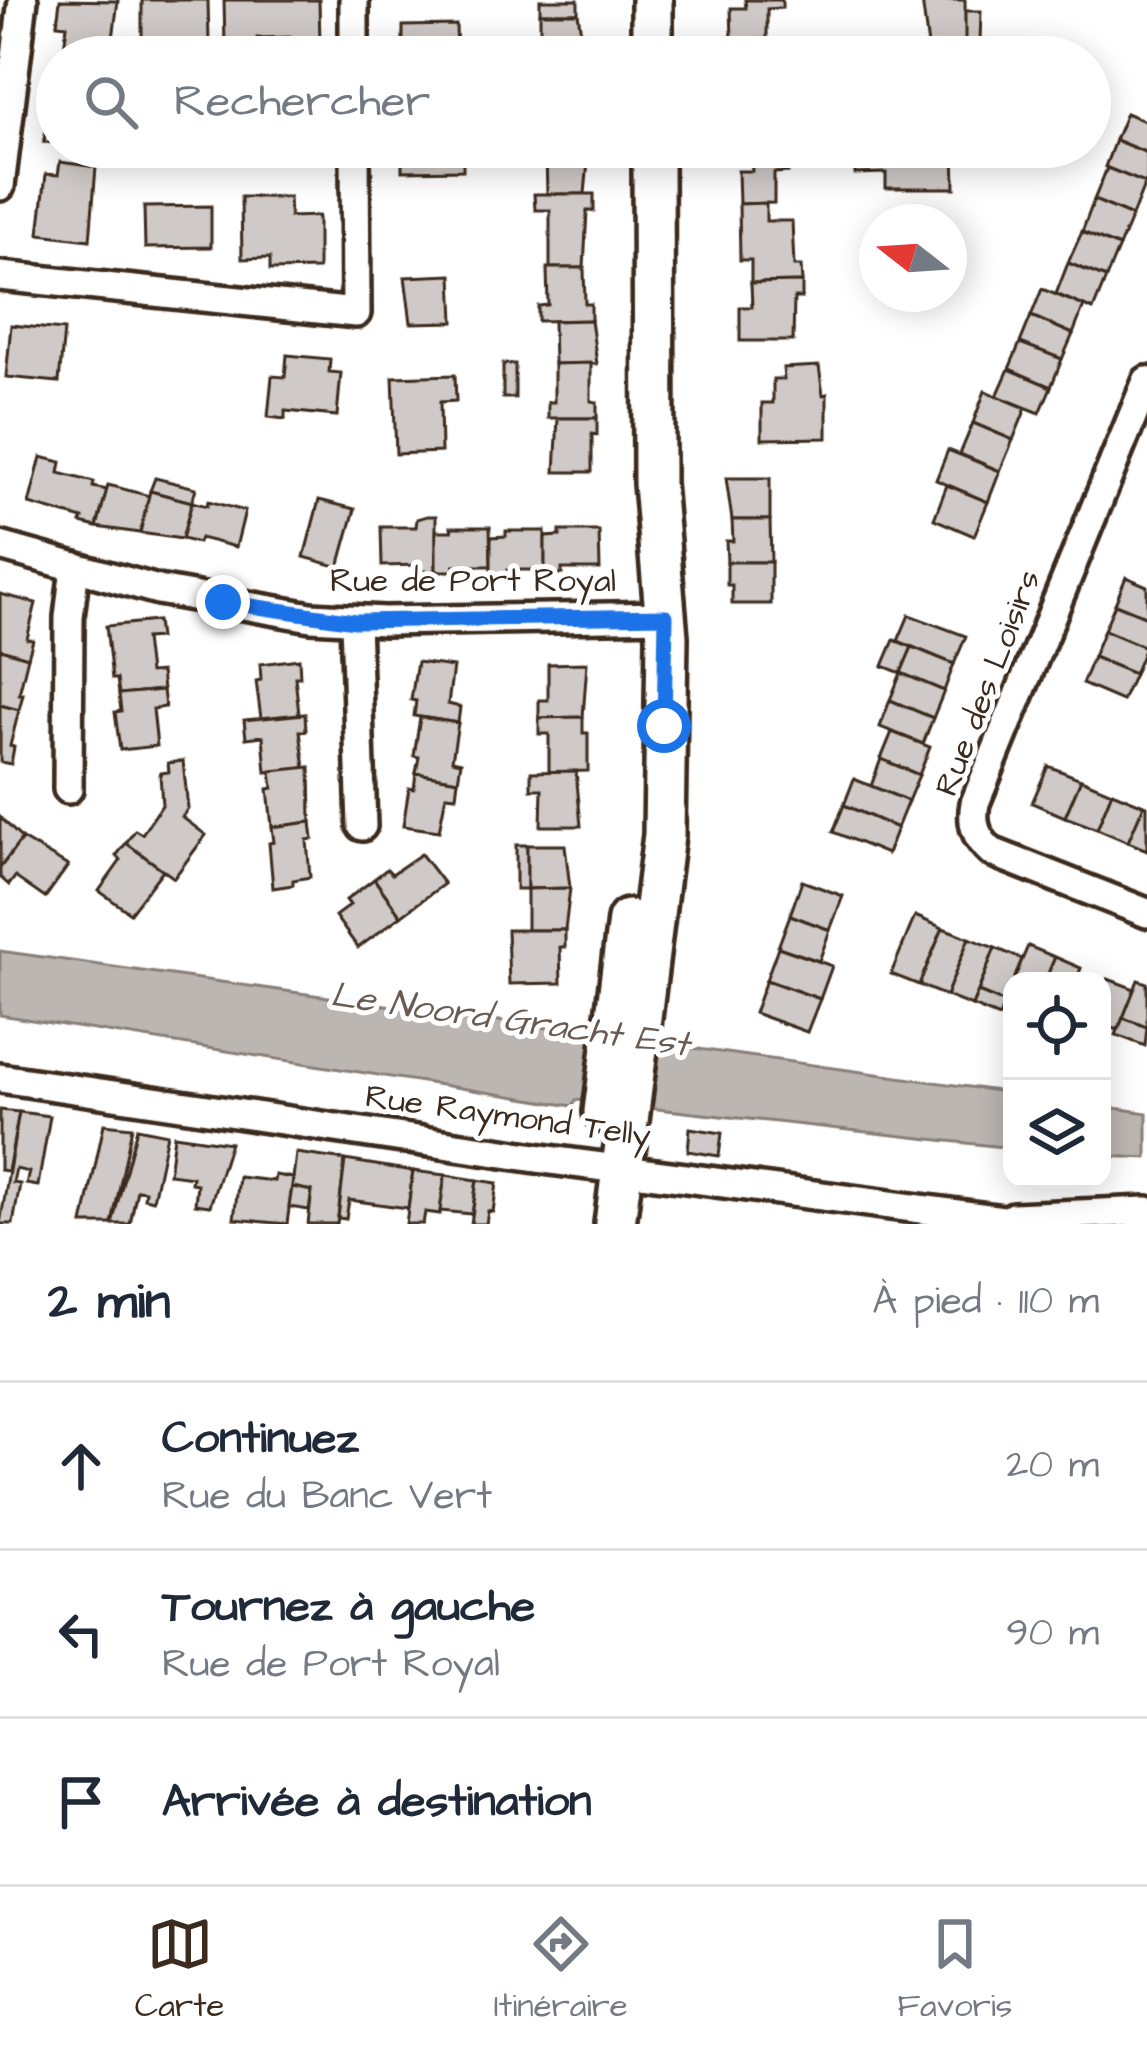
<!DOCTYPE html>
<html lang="fr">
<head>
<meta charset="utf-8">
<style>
	body { margin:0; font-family:"Architects Daughter",sans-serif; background:#f2f2f3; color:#1f2937 }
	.controls { position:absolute; right:36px; bottom:36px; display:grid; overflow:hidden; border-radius:24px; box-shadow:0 6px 30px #0003 }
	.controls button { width:108px; height:108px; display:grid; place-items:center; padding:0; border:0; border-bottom:3px solid #e0e1e3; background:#fff; color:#1f2937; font:60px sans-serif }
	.compass { position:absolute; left:859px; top:204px; width:108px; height:108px; border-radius:50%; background:#fff; box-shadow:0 6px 30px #0003; rotate:287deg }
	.stop { position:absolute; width:36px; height:36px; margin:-27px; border:9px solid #1a73e8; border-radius:50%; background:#fff }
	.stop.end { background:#1a73e8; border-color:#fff; box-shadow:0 3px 12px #0008 }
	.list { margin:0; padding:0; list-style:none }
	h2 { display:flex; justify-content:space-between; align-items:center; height:156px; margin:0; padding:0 48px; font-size:51px }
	h2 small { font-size:39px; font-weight:400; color:#747a83 }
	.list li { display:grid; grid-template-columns:78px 1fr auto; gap:36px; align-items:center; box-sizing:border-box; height:168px; padding:0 48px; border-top:3px solid #e0e1e3 }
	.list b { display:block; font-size:45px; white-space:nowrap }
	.list p { margin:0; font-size:39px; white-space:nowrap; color:#747a83 }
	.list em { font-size:39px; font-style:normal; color:#747a83 }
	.icon { flex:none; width:66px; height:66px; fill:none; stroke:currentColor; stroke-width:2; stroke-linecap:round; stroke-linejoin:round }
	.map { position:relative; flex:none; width:1147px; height:1224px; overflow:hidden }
	.search { position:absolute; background:#fff; box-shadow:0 6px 30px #0003; left:36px; right:36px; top:36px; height:132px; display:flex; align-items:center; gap:30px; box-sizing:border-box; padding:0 42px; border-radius:66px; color:#747a83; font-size:45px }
	.sheet { height:660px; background:#fff }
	nav { display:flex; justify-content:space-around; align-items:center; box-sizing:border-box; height:168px; border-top:3px solid #e0e1e3; background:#fff; font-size:33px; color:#747a83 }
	nav a { display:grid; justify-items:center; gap:6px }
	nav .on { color:#3b2a1e }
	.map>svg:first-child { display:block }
	.water { fill:#bcb6b3; stroke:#887e77; stroke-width:3 }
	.building { fill:#cfcac7; stroke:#3b2a1e; stroke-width:3 }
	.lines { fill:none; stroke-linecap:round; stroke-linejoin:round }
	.street-casing { stroke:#3b2a1e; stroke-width:36 }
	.secondary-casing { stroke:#3b2a1e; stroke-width:48 }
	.street { stroke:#fff; stroke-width:27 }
	.secondary { stroke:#fff; stroke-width:39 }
	.route { stroke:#1a73e8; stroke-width:15 }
	.labels { text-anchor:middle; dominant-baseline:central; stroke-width:10; stroke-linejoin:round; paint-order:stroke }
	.street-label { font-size:33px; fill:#3b2a1e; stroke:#fff }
	.water-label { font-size:36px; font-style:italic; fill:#685b52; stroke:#fff }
</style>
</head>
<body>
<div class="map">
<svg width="1147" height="1224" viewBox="0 0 1147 1224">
	<rect width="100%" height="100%" fill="#fff"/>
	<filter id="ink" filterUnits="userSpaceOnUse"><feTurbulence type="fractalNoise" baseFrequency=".00833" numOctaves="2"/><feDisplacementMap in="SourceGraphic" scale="24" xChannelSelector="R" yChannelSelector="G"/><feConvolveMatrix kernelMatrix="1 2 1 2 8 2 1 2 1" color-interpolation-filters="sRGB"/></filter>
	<g filter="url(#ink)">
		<g class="water">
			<path d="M 0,951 L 1012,1093 L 1012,1148 L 576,1100 L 573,1106 L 0,1015 Z"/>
			<path d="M 1102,1106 L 1147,1113 L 1147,1158 L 1102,1156 Z"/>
		</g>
		<g class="building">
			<path d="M 60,0 L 118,1 L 112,46 L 120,47 L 119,57 L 63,57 L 67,25 L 57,24 Z"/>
			<path d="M 142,0 L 208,0 L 209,42 L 142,43 Z"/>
			<path d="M 224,0 L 319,0 L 320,44 L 292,45 L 292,37 L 257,38 L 257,47 L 225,47 Z"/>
			<rect x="540" y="0" width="38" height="13"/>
			<path d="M 745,0 L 782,0 L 782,8 L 767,9 L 767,39 L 732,40 L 731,8 L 746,8 Z"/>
			<path d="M 922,0 L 965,0 L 966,56 L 917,57 L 929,54 Z"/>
			<path d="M 965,11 L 981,11 L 980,42 L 965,42 Z"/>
			<path d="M 540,13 L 578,13 L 584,54 L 540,55 Z"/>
			<path d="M 456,25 L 457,57 L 406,57 L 403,52 L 403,26 Z"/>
			<path d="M 50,91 L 57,92 L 57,143 L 44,142 Z"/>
			<path d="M 1126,113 L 1147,122 L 1147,153 L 1115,140 Z"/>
			<path d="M 1115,140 L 1147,153 L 1147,184 L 1105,167 Z"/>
			<path d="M 263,147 L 312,147 L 312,156 L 263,157 Z"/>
			<path d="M 402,147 L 463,147 L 463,170 L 402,171 Z"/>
			<path d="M 751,147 L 788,147 L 788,172 L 774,173 L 774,203 L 739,204 L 738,171 L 752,171 Z"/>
			<path d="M 854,147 L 886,147 L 886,152 L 954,147 L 955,188 L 886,188 L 886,173 L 855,174 Z"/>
			<path d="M 589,151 L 585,194 L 547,194 L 546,152 Z"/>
			<path d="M 60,162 L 96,167 L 90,240 L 39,234 L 46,174 L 58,175 Z"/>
			<path d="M 1107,168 L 1145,183 L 1132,216 L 1094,200 Z"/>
			<path d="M 534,194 L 594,194 L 594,211 L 587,211 L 584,268 L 550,268 L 550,210 L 535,210 Z"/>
			<path d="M 241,197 L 289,197 L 290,217 L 318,216 L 318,269 L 270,270 L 270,258 L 242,259 Z"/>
			<path d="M 1094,200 L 1132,216 L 1119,247 L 1082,232 Z"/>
			<path d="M 766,203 L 766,221 L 792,221 L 794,266 L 801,266 L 802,282 L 751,283 L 751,260 L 740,260 L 739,204 Z"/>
			<path d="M 211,206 L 211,247 L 145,248 L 144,207 Z"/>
			<path d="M 1082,232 L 1119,247 L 1106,278 L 1068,263 Z"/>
			<path d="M 1068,263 L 1106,278 L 1093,310 L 1056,294 Z"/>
			<path d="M 547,268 L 584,268 L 585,304 L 591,304 L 591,320 L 538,321 L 538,306 L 548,305 Z"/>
			<path d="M 452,275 L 454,322 L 411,323 L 405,277 Z"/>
			<path d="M 802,282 L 802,298 L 794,298 L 793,341 L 740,341 L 740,307 L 752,307 L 751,283 Z"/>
			<path d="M 1042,289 L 1084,306 L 1073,334 L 1031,316 Z"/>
			<path d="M 1031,316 L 1073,334 L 1062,359 L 1020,343 Z"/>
			<path d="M 591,320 L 597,364 L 554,364 L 553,321 Z"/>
			<path d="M 11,325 L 64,330 L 59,382 L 6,377 Z"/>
			<path d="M 1020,343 L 1062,359 L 1051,387 L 1009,369 Z"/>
			<path d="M 287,355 L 330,359 L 329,372 L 341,373 L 337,416 L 285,411 L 285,419 L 268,417 L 272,376 L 285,377 Z"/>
			<path d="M 591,363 L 591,401 L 597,402 L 597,418 L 548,418 L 548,402 L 554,402 L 554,364 Z"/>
			<rect x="503" y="364" width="12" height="34"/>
			<path d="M 819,366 L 823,395 L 827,394 L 827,438 L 762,439 L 762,403 L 773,403 L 773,379 L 784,379 L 783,368 Z"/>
			<path d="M 1009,369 L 1051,387 L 1040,413 L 997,396 Z"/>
			<path d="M 455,375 L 456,401 L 440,402 L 441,452 L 396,454 L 393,377 Z"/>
			<path d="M 985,391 L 1026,408 L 1013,440 L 973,423 Z"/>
			<path d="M 558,418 L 597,418 L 597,435 L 592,434 L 592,472 L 555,472 Z"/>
			<path d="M 973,423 L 1013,440 L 1000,471 L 960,454 Z"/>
			<path d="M 948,450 L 1000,471 L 988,502 L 936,480 Z"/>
			<path d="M 41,457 L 61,462 L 59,473 L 94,482 L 93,487 L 107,490 L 97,527 L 81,523 L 83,519 L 29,504 Z"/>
			<path d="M 155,478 L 196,488 L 192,502 L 150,491 Z"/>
			<path d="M 726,478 L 770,478 L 770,520 L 732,520 Z"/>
			<path d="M 108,485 L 150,496 L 140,533 L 97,527 Z"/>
			<path d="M 947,485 L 988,502 L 974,536 L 934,519 Z"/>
			<path d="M 150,491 L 192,502 L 182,539 L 140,533 Z"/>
			<path d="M 319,500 L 355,509 L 339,567 L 304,557 Z"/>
			<path d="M 208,501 L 245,511 L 236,547 L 200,538 L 198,543 L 182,539 L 192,502 L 207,506 Z"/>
			<path d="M 427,516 L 436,516 L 436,571 L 420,571 L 421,565 L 382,566 L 381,527 L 416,527 L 417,519 Z"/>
			<path d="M 732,520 L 770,520 L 771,562 L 727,562 L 726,541 L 733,541 Z"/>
			<path d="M 451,527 L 490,527 L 491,566 L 454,566 L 454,571 L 436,571 L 436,531 L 452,531 Z"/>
			<path d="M 506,531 L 545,531 L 545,570 L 508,570 L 508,575 L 491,575 L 491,537 L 506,536 Z"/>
			<path d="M 560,531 L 599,531 L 600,569 L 562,569 L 562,574 L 545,575 L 545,537 L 560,536 Z"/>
			<path d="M 727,562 L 771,562 L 771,604 L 732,604 L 732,585 L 727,585 Z"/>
			<path d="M 1126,577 L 1147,586 L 1147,617 L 1115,604 Z"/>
			<path d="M 0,594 L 36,603 L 27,639 L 33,640 L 28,657 L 0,649 Z"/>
			<path d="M 1115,604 L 1147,617 L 1145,647 L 1104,630 Z"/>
			<path d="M 909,615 L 966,636 L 954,664 L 898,641 Z"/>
			<path d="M 157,621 L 159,638 L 145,639 L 149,673 L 161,672 L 163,690 L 119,694 L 117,679 L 112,679 L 106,626 Z"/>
			<path d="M 1104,630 L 1145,647 L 1134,674 L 1093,657 Z"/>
			<path d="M 894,640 L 912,647 L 901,673 L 883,666 Z"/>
			<path d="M 912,647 L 954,664 L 944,691 L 901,673 Z"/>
			<path d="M 0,649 L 28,657 L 19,694 L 23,694 L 19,710 L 0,705 Z"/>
			<path d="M 1093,657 L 1134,674 L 1122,701 L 1082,684 Z"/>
			<path d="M 299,659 L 300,677 L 295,677 L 299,714 L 261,718 L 256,681 L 261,680 L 260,664 Z"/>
			<path d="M 417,662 L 453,667 L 448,704 L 460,707 L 458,723 L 414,716 L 416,701 L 411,700 Z"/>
			<path d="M 587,663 L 583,717 L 539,718 L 539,700 L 548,700 L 548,664 Z"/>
			<path d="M 901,673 L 944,691 L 933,718 L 890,700 Z"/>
			<path d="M 163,690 L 165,707 L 153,709 L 157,746 L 120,750 L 115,712 L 121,711 L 119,694 Z"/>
			<path d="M 890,700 L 933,718 L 923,744 L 880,727 Z"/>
			<path d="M 0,705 L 19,710 L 10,746 L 14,747 L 11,764 L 0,762 Z"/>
			<path d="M 305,714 L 306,731 L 300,731 L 305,768 L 266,772 L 263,736 L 246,738 L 244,720 Z"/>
			<path d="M 420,717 L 458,723 L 452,760 L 461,762 L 458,780 L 416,773 L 419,757 L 414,756 Z"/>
			<path d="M 583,717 L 583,733 L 588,733 L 588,771 L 549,772 L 549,734 L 539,734 L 539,718 Z"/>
			<path d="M 892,732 L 930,747 L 919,775 L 881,759 Z"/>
			<path d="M 881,759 L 919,775 L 908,801 L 871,786 Z"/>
			<path d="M 183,761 L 188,808 L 182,817 L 206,835 L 174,878 L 126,843 L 135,830 L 142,834 L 162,805 L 160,773 L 169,772 L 168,763 Z"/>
			<path d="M 1048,766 L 1081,779 L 1065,817 L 1032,803 Z"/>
			<path d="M 310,767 L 311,822 L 272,827 L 268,789 L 273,788 L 271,771 Z"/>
			<path d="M 576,771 L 581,826 L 541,826 L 542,789 L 531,789 L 531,772 Z"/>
			<path d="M 416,773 L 458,780 L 456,796 L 446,795 L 439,831 L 403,826 L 409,788 L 414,789 Z"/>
			<path d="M 854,779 L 908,801 L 897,828 L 844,805 Z"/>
			<path d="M 1081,779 L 1112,792 L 1097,829 L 1065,817 Z"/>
			<path d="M 1112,792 L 1144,805 L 1128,842 L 1097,829 Z"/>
			<path d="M 844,805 L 897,828 L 887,854 L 833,832 Z"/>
			<path d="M 1144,805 L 1147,806 L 1147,850 L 1128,842 Z"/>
			<path d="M 0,817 L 22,839 L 0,868 Z"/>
			<path d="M 311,822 L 313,839 L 307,840 L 310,877 L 293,880 L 293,885 L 273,888 L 269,843 L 274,842 L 272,827 Z"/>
			<path d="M 22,839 L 68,866 L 45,898 L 15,877 L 9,885 L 0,877 L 0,868 Z"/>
			<path d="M 126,843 L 163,870 L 130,913 L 99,891 L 121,860 L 116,856 Z"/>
			<rect x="516" y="845" width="11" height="44"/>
			<path d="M 527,845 L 565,845 L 570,888 L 527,889 Z"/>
			<path d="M 421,854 L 444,884 L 401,916 L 374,879 L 387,869 L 392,874 Z"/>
			<path d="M 374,879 L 401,916 L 358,948 L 335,916 L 350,905 L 346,900 Z"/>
			<path d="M 802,881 L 843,896 L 830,930 L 790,915 Z"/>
			<path d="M 570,888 L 565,930 L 527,930 L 527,889 Z"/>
			<path d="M 790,915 L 830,930 L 819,961 L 778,947 Z"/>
			<path d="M 915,916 L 943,928 L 919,985 L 891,974 Z"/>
			<path d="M 943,928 L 969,938 L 946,996 L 919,985 Z"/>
			<path d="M 507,930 L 565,930 L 565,947 L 560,947 L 561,983 L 509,984 Z"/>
			<path d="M 969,938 L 995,948 L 972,1006 L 946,996 Z"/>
			<path d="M 1028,946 L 1055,957 L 1045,981 L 1013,981 Z"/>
			<path d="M 778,947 L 832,966 L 820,999 L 766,980 Z"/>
			<path d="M 995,948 L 1022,959 L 1005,1003 L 978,992 Z"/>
			<path d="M 1055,957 L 1081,968 L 1076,981 L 1045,981 Z"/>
			<path d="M 1108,979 L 1135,989 L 1118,1030 L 1102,1024 L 1102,995 Z"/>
			<path d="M 766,980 L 820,999 L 807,1032 L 754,1013 Z"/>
			<path d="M 1138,980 L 1147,983 L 1147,1027 L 1123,1018 Z"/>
			<path d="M 978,992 L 1005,1003 L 999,1017 L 972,1006 Z"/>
			<path d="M 1123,1018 L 1147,1027 L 1145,1046 L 1116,1035 Z"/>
			<path d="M 0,1110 L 19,1112 L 8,1171 L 0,1170 Z"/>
			<path d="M 19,1112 L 50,1116 L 38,1186 L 26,1184 L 29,1172 L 16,1169 L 13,1183 L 20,1184 L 13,1224 L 0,1224 Z"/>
			<path d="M 104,1124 L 132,1127 L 112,1224 L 83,1224 Z"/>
			<path d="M 137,1128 L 167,1134 L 153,1200 L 144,1198 L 145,1191 L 137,1190 L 130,1224 L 112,1224 Z"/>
			<path d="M 690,1128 L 722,1133 L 719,1156 L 688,1151 Z"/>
			<path d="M 174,1135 L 230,1143 L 210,1206 L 195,1204 L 197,1184 L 191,1183 L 192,1177 L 169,1174 Z"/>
			<path d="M 296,1153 L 345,1160 L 337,1224 L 308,1224 L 312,1191 L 292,1187 Z"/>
			<path d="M 345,1160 L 413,1171 L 408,1208 L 349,1200 L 346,1219 L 338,1218 Z"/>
			<path d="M 413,1171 L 445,1175 L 440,1214 L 425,1212 L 423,1224 L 406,1224 Z"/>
			<path d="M 275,1175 L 293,1178 L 287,1224 L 234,1219 L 239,1177 L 274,1181 Z"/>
			<path d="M 445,1175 L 477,1180 L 472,1214 L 440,1211 Z"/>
			<path d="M 477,1180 L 497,1183 L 493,1212 L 488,1211 L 486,1224 L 471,1224 Z"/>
			<path d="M 292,1187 L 312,1191 L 309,1210 L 289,1207 Z"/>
		</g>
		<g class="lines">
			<g class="street-casing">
				<g id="street">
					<path d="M 354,0 L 354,57"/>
					<path d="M 0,186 L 23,0"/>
					<path d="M 0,276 L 356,313 L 355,147"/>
					<path d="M 1147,381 L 975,803 C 971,824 976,838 992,852 L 1147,913"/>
					<path d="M 0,546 L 158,590 L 311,617 L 384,621 L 666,616"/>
					<path d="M 355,621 L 362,826"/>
					<path d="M 68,789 L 69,617 L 75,567"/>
					<path d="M 0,1078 L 550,1160 L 1034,1224"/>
					<path d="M 1013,1217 L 1147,1211"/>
				</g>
			</g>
			<g class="secondary-casing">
				<g id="secondary">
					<path d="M 652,0 L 652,57"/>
					<path d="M 604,1112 L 628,920"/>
					<path d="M 615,1224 L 664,835 L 667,637 L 654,483 L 653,147"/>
				</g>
			</g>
			<use href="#street" class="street"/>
			<use href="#secondary" class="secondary"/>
		</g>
	</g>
	<g class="lines" filter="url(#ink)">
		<path class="route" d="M 223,602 L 355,621 L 666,616 L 664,726"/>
	</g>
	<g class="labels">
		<g class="street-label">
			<text x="473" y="581">Rue de Port Royal</text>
			<text transform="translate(988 683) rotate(-69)">Rue des Loisirs</text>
			<text transform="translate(508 1116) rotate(8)">Rue Raymond Telly</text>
		</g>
		<g class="water-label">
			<text transform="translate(510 1020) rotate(8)">Le Noord Gracht Est</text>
		</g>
	</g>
</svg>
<div class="controls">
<button><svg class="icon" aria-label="locate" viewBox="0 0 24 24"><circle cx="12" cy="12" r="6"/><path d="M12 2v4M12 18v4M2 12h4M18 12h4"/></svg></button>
<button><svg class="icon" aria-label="layers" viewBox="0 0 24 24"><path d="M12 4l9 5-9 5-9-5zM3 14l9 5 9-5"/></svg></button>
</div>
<svg class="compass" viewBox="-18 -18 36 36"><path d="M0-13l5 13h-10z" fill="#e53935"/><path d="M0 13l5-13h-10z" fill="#747a83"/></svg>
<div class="stop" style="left:664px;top:726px"></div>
<div class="stop end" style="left:223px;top:602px"></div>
<div class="search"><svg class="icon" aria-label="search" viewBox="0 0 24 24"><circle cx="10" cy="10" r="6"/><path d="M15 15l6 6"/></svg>Rechercher</div>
</div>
<section class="sheet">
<h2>2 min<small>À pied · 110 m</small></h2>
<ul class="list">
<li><svg class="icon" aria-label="ahead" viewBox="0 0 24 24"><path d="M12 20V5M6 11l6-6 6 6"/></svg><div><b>Continuez</b><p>Rue du Banc Vert</p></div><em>20 m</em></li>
<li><svg class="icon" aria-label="left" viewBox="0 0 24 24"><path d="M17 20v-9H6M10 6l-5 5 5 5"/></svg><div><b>Tournez à gauche</b><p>Rue de Port Royal</p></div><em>90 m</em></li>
<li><svg class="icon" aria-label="arrive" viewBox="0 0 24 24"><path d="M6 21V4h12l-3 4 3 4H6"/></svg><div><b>Arrivée à destination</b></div></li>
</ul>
</section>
<nav>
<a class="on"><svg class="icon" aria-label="map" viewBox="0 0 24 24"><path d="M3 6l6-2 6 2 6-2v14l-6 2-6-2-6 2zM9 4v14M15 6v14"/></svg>Carte</a>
<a><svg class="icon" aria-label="directions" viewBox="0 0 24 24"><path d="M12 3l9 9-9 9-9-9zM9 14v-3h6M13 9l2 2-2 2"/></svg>Itinéraire</a>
<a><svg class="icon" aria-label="saved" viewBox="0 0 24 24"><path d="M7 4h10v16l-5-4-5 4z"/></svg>Favoris</a>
</nav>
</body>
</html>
